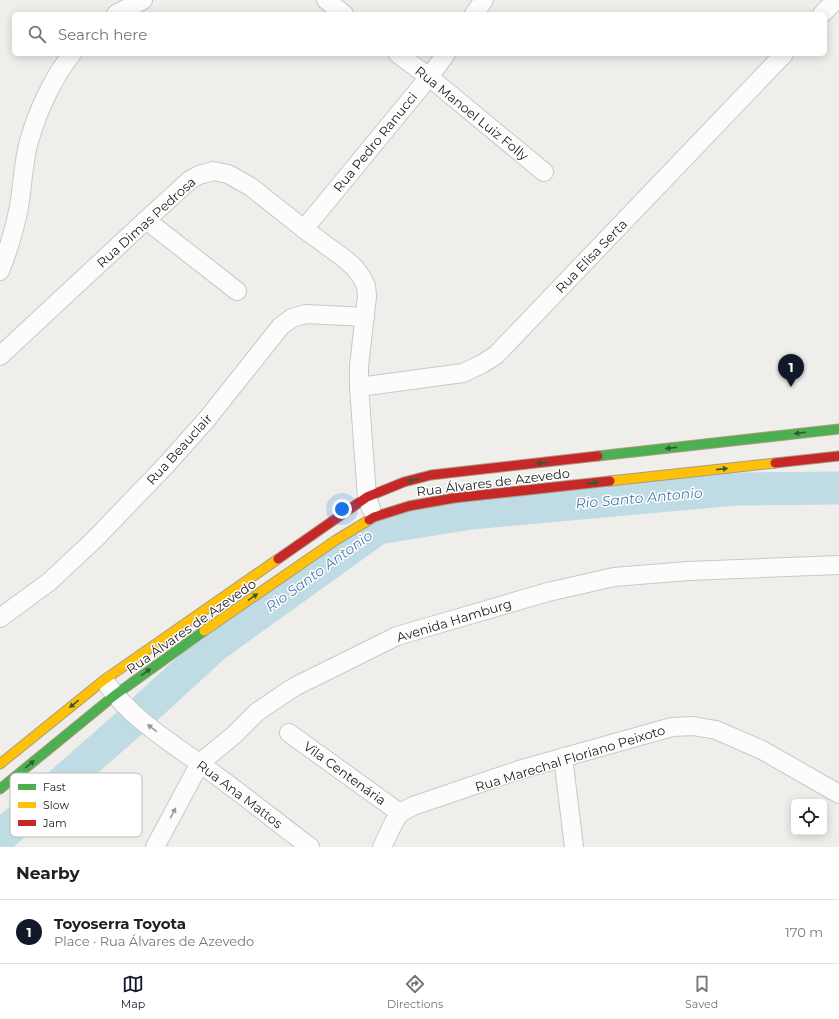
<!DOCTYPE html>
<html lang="en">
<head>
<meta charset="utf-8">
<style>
	body { margin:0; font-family:Montserrat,sans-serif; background:#f6f6f6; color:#202124 }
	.controls { position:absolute; right:12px; bottom:12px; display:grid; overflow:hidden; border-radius:6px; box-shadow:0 2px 10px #0003 }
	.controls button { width:36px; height:36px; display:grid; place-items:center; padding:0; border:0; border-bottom:1px solid #e0e0e0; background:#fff; color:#202124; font:20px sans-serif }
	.you { position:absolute; left:342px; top:509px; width:14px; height:14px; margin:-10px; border:3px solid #fff; border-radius:50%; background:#1a73e8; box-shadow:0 0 0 6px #1a73e833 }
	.badge { display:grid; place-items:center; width:26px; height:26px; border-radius:50%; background:#111827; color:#fff; font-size:13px; font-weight:700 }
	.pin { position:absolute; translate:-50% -33px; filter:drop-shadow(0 1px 2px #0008) }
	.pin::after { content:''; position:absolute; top:21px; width:14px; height:12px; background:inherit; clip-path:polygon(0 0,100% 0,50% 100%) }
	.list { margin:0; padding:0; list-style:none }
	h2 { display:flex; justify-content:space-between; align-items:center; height:52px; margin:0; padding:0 16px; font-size:17px }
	h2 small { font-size:13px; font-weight:400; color:#757577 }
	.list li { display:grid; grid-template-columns:26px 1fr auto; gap:12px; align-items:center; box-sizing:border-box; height:64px; padding:0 16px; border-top:1px solid #e0e0e0 }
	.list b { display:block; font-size:15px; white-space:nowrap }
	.list p { margin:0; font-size:13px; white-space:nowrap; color:#757577 }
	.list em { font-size:13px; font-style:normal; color:#757577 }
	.icon { flex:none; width:22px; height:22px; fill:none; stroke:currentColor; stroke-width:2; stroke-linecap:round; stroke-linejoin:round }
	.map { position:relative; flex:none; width:839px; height:847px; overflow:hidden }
	.search { position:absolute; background:#fff; box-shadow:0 2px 10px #0003; left:12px; right:12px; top:12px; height:44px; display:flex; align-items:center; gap:10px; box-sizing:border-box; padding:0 14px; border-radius:6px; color:#757577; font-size:15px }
	.sheet { height:116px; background:#fff }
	nav { display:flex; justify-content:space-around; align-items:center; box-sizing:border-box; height:56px; border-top:1px solid #e0e0e0; background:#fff; font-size:11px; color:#757577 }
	nav a { display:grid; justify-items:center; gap:2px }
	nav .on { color:#111827 }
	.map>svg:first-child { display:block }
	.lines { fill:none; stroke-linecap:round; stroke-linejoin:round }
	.river { stroke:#bfdbe3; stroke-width:33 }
	.street-casing { stroke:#c9c8c7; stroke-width:20 }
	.fast-casing { stroke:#a79c86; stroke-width:11 }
	.slow-casing { stroke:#a79c86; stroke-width:11 }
	.jam-casing { stroke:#a79c86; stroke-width:11 }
	.street { stroke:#fdfcfc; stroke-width:18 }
	.fast { stroke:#4caf50; stroke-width:9 }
	.slow { stroke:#ffc107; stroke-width:9 }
	.jam { stroke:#c62828; stroke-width:9 }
	.oneway { fill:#335a34 }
	.oneway2 { fill:#9a9a9a }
	.labels { text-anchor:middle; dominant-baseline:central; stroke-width:3; stroke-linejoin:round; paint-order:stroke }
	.street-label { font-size:13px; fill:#222; stroke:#fff }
	.water-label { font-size:14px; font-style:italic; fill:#4a7aab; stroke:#fff }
	.key { fill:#fff; stroke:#bdbdbd; stroke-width:1 }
	.key-label { font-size:11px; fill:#222 }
</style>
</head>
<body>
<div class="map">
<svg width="839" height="847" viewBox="0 0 839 847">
	<rect width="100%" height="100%" fill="#f0eeeb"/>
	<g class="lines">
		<path class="river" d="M 0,837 L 132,721 L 214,646 L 378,528 L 471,513 L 736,489 L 839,488"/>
		<g class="street-casing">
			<g id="street">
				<path d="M 326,0 L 344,14"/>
				<path d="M 116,14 L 143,0"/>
				<path d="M 474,14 L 484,0"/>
				<path d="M 822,14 L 836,0"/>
				<path d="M 398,54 L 429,77 L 544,172"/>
				<path d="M 146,220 L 237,291"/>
				<path d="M 304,229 L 429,77 L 446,54"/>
				<path d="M 0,271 C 8,251 15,228 19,207 C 23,184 23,160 30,138 C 38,110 54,76 72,54"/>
				<path d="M 0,356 L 146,220 L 190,180 L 199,175 L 213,171 L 228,174 L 251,187 L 304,229 L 345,259 L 355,268 L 362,278 L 366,286 L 367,296 L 359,366 L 359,387 L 367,497 L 371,509"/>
				<path d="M 359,387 L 463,373 L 482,364 L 496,355 L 784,54"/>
				<path d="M 0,618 L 49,582 L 94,540 L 167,464 L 207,419 L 281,326 L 292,318 L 306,314 L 365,317"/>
				<path d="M 107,684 C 130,717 167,740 199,763 C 237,790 273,819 310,847"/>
				<path d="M 289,733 L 400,813"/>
				<path d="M 563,757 L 574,847"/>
				<path d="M 155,847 L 200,763 L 234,735 L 257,712 L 294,687 L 397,636 L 548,592 L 614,577 L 688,571 L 839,565"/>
				<path d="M 382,847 L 394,822 L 400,813 L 413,806 L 519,770 L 672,727 L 693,726 L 716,730 L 762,750 L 839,794"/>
			</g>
		</g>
		<g class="fast-casing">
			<g id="fast">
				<path d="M 598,456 L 839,429"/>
				<path d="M 0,789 L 115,695 L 204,631"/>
			</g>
		</g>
		<g class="slow-casing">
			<g id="slow">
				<path d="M 610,481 L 775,463"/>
				<path d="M 204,631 L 336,540 L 369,520"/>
				<path d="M 0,764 L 104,680 L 278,559"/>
			</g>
		</g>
		<g class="jam-casing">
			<g id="jam">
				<path d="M 775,463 L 839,456"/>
				<path d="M 369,520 L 374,517 L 409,506 L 454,498 L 610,481"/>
				<path d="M 278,559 L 367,497 L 404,482 L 431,475 L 598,456"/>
			</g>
		</g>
		<use href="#street" class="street"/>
		<use href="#fast" class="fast"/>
		<use href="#slow" class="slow"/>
		<use href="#jam" class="jam"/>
	</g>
	<defs><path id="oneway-solid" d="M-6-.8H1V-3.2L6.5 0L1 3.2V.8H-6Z"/></defs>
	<g class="oneway">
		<use href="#oneway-solid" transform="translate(800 433) rotate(173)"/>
		<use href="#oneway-solid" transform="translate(671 448) rotate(173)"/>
		<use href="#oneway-solid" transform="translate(542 463) rotate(173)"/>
		<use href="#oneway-solid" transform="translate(722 469) rotate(-6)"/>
		<use href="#oneway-solid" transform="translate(413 480) rotate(167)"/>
		<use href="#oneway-solid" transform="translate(593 483) rotate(-6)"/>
		<use href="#oneway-solid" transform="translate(253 597) rotate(-34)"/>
		<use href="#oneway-solid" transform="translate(146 672) rotate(-36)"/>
		<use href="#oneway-solid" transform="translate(74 704) rotate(141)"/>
		<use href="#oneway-solid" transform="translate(30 764) rotate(-39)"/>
	</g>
	<g class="oneway2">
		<use href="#oneway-solid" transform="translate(152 728) rotate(-142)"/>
		<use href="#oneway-solid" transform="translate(173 813) rotate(-62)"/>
	</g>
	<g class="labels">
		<g class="street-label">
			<text transform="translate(472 113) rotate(39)">Rua Manoel Luiz Folly</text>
			<text transform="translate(375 142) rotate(-51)">Rua Pedro Ranucci</text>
			<text transform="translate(146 222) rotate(-42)">Rua Dimas Pedrosa</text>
			<text transform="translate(591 256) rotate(-46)">Rua Elisa Serta</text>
			<text transform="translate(179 449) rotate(-48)">Rua Beauclair</text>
			<text transform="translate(493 482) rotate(-7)">Rua Álvares de Azevedo</text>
			<text transform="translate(454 620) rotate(-17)">Avenida Hamburg</text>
			<text transform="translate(191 626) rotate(-35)">Rua Álvares de Azevedo</text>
			<text transform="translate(570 758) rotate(-17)">Rua Marechal Floriano Peixoto</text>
			<text transform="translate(345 773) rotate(36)">Vila Centenária</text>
			<text transform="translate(240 794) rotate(37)">Rua Ana Mattos</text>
		</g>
		<g class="water-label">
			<text transform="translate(639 498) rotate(-5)">Rio Santo Antonio</text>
			<text transform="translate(319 571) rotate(-36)">Rio Santo Antonio</text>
		</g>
	</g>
	<rect x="10" y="773" width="132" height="64" rx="6" class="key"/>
	<rect x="18" y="784" width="18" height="6" fill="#4caf50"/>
	<rect x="18" y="802" width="18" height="6" fill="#ffc107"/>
	<rect x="18" y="820" width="18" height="6" fill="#c62828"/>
	<g class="key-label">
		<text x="43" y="791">Fast</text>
		<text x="43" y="809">Slow</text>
		<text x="43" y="827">Jam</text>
	</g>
</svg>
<div class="controls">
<button><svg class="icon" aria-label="locate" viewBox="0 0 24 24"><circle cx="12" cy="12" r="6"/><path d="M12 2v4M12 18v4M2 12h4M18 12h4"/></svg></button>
</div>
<div class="you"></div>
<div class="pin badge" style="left:791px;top:387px">1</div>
<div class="search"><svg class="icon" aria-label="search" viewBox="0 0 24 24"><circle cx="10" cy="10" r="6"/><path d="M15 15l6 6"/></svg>Search here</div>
</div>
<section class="sheet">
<h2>Nearby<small></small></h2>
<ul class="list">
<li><span class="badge">1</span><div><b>Toyoserra Toyota</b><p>Place · Rua Álvares de Azevedo</p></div><em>170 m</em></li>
</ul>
</section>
<nav>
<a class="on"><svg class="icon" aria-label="map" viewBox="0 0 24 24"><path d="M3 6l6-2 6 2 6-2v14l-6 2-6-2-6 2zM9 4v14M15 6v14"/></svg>Map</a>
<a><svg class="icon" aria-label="directions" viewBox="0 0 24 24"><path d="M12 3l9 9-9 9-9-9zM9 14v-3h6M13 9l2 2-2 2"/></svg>Directions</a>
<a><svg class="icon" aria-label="saved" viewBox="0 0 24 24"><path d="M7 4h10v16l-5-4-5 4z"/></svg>Saved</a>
</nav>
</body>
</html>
